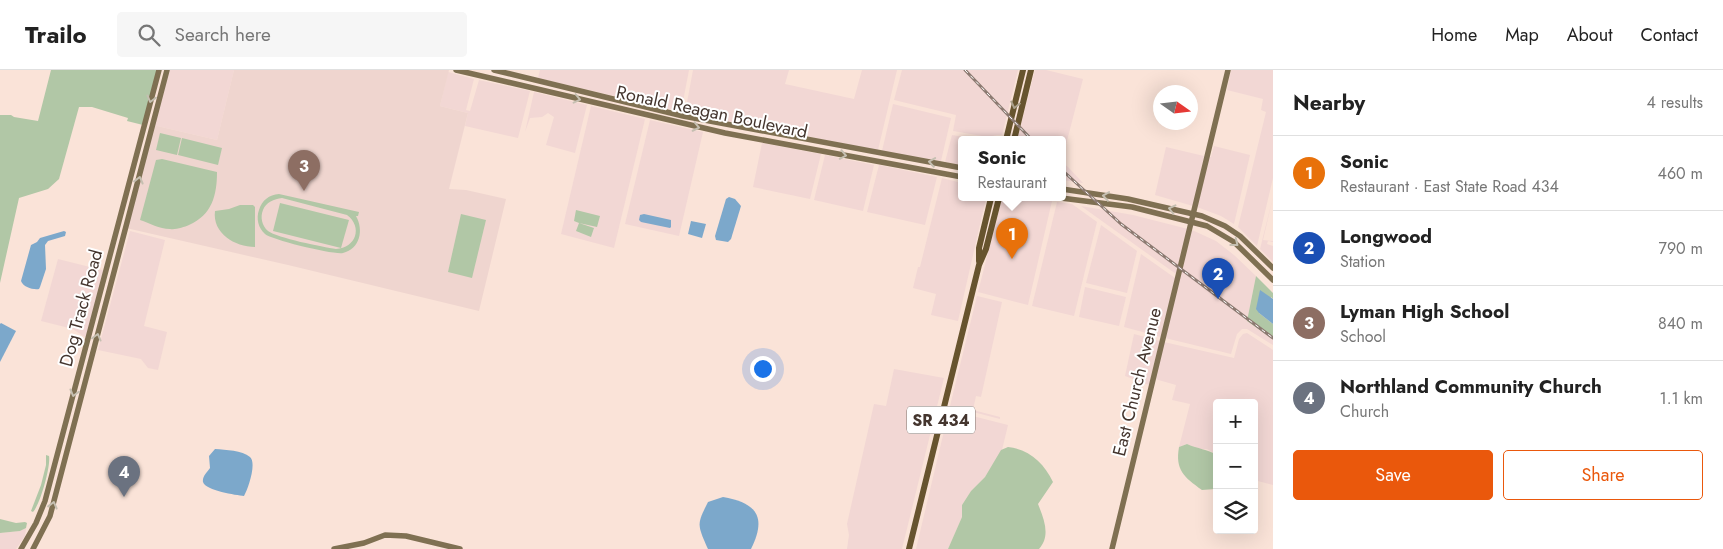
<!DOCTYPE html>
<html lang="en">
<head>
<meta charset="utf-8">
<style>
	body { margin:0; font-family:Jost,sans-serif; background:#f6f6f6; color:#222 }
	.controls { position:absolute; right:15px; bottom:15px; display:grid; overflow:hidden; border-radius:5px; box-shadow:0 5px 20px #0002 }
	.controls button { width:45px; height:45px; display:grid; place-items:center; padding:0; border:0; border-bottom:1px solid #e0e0e0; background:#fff; color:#222; font:25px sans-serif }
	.compass { position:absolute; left:1153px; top:15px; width:45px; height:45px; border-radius:50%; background:#fff; box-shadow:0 5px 20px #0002; rotate:104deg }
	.you { position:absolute; left:762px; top:298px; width:18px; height:18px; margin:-12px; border:4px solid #fff; border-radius:50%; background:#1a73e8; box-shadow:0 0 0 8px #1a73e833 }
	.badge { display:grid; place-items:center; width:32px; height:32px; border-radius:50%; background:#ea580c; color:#fff; font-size:16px; font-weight:700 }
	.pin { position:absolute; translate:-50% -41px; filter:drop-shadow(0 1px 2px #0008) }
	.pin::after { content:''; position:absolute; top:26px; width:18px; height:15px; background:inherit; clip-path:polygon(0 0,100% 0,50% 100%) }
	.popup { position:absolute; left:958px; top:66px; width:108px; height:65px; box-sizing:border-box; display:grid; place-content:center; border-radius:5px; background:#fff; filter:drop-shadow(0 1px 4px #0005); font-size:16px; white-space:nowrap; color:#767676 }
	.popup b { font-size:19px; color:#222 }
	.popup::after { content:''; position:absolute; left:50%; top:100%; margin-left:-10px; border:10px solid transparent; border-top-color:#fff }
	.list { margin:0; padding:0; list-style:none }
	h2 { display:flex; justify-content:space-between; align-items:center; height:65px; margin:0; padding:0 20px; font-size:21px }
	h2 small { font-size:16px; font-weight:400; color:#767676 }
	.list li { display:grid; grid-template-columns:32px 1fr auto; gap:15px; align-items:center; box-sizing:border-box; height:75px; padding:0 20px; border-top:1px solid #e0e0e0 }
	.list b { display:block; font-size:19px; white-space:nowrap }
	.list p { margin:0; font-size:16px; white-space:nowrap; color:#767676 }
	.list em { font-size:16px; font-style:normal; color:#767676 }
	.actions { display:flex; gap:10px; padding:15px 20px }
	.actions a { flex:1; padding:11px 0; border:1px solid #ea580c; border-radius:5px; text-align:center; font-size:18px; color:#ea580c }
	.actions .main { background:#ea580c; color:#fff }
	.icon { flex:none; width:28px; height:28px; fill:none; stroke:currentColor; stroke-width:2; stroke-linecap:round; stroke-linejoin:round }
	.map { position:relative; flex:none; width:1273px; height:479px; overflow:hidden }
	header { display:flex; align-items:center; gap:30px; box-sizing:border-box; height:70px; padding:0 25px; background:#fff; border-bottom:1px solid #e0e0e0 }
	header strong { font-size:24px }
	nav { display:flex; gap:28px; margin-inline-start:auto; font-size:18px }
	.search { width:350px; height:45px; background:#f6f6f6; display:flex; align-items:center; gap:12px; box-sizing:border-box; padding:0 18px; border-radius:5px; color:#767676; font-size:19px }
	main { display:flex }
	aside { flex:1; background:#fff }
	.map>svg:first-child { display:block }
	.commercial { fill:#f2d7d4 }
	.education { fill:#efd5cf }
	.green { fill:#b1c7a6; fill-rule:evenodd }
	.water { fill:#7ca8cb }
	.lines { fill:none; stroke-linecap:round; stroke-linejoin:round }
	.secondary { stroke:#7f7052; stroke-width:5.5 }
	.primary { stroke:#67542e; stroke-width:6 }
	.rail-casing { stroke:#8c7a71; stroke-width:3 }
	.rail { stroke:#fff; stroke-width:1; stroke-dasharray:4; stroke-linecap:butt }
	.oneway { stroke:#c5bfb1 }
	.oneway2 { stroke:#aba18c }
	.labels { text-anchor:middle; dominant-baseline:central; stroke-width:4; stroke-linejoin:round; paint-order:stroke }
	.shield { fill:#fff; stroke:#7c726d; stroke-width:1 }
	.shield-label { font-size:16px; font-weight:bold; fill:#44352e }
	.street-label { font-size:18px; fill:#44352e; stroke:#fff }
</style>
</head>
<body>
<header>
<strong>Trailo</strong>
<div class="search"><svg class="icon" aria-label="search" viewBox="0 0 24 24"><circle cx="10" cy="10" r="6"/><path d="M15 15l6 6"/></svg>Search here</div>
<nav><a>Home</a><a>Map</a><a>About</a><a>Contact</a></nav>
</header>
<main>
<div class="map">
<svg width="1273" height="479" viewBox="0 0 1273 479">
	<rect width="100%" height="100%" fill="#fae3d8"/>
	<g class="commercial">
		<path d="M 167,0 L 234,0 L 217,70 L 153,55 Z"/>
		<path d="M 540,0 L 689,0 L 681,42 L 538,8 Z"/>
		<path d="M 693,0 L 789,0 L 785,14 L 854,29 L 862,0 L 897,0 L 878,80 L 685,43 Z"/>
		<path d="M 902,0 L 1018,0 L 1002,65 L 997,65 L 988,67 L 953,61 L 956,45 L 894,30 Z"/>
		<path d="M 1035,0 L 1046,0 L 1083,9 L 1062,90 L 1062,70 L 1017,70 Z"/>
		<path d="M 1231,0 L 1273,0 L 1273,108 L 1257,176 L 1238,157 L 1266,42 L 1261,40 L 1263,29 L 1227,20 Z"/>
		<path d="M 448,2 L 474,9 L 466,40 L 470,41 L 479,10 L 530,21 L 518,68 L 465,56 L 468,43 L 440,36 Z"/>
		<path d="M 534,22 L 587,35 L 575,83 L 546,75 L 554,47 L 548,43 L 542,47 L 530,48 L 525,62 Z"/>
		<path d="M 893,34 L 951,48 L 941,91 L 882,81 Z"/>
		<path d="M 591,36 L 645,49 L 614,178 L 561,164 Z"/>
		<path d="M 650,50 L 703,62 L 679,166 L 625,154 Z"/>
		<path d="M 952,65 L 982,70 L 962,70 L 962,95 L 945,92 Z"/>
		<path d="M 762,73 L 821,84 L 810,129 L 753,117 Z"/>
		<path d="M 1214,76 L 1250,85 L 1234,154 L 1221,146 L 1197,137 L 1209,87 L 1211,87 Z"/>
		<path d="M 1166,77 L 1204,86 L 1193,136 L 1155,125 Z"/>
		<path d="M 825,85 L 874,95 L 863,141 L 814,130 Z"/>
		<path d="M 1062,92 L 1068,97 L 1083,113 L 1062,110 Z"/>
		<path d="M 879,95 L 937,107 L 925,155 L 867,142 Z"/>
		<path d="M 942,108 L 962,113 L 962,128 L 986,128 L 958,251 L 931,245 L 936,224 L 913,218 L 918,197 L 920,197 Z"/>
		<path d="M 1273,127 L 1263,170 L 1273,171 L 1273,172 L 1268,171 L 1267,174 L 1273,176 L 1273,192 L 1260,179 Z"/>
		<path d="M 1002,128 L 1034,128 L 1052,131 L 1028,235 L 978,222 Z"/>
		<path d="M 1057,132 L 1072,134 L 1097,152 L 1074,246 L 1032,236 Z"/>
		<path d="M 1081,136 L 1133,145 L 1188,159 L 1176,204 Z"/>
		<path d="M 1101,155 L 1137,181 L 1127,223 L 1086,213 Z"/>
		<path d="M 1192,160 L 1216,171 L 1234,185 L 1256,206 L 1247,251 L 1273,269 L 1273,275 L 1247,259 L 1242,259 L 1237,264 L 1231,284 L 1165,268 Z"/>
		<path d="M 130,161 L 165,170 L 144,256 L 167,262 L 158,300 L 148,298 L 141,289 L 98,280 Z"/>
		<path d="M 1141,184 L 1175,208 L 1161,267 L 1124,257 Z"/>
		<path d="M 58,189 L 106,201 L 88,268 L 83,266 L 73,259 L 41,251 Z"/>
		<path d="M 1085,217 L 1126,227 L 1119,256 L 1079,247 Z"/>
		<path d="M 977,226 L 1002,232 L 981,327 L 976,326 L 973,340 L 1000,347 L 1000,349 L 950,336 Z"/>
		<path d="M 1247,263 L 1273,280 L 1273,415 L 1254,410 L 1254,333 L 1217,333 L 1217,385 L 1207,379 L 1197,379 L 1187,374 L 1179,377 L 1190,334 L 1172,330 L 1176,315 L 1155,309 L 1164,272 L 1234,288 L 1239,269 L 1243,264 Z"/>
		<path d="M 1134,264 L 1160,271 L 1149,315 L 1125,306 Z"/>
		<path d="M 894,299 L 944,308 L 902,479 L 847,479 L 849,465 L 847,454 L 874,334 L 886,336 Z"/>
		<path d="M 949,340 L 1008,355 L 1002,380 L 985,407 L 971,421 L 962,435 L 962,447 L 948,479 L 916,479 Z"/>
		<path d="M 26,458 L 25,466 L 16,479 L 0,479 L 0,463 L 20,461 Z"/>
	</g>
	<path class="education" d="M 234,0 L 449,0 L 440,36 L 468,43 L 449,119 L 466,120 L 506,129 L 479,241 L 288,195 L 126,158 L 153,55 L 217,70 Z"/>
	<g class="green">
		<path d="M 51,0 L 157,0 L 143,55 L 127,51 L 128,48 L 92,37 L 79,37 L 59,109 L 48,119 L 19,128 L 0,213 L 0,45 L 11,45 L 14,47 L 38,51 Z"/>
		<path d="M 160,63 L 181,68 L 177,85 L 156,80 Z"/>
		<path d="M 182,68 L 222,78 L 218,95 L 178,85 Z"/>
		<path d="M 162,89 L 217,102 C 217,125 212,145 189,155 C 184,157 176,160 170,159 C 159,159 150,153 140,150 L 156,90 Z"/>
		<path d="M 279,124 L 359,142 L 358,146 L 356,146 C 364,160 360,179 343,183 C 334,185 272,170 265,164 C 258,158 256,148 259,140 C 262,130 269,125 279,124 ZM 282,128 L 347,145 C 363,157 356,178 336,179 C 323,177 277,168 268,161 C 262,156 260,147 263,140 C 266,132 274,129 282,128 Z"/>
		<path d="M 280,133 L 349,150 L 341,178 L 273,161 Z"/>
		<path d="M 240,135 L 253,135 L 255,137 L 255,177 C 235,177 212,163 215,141 L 229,139 Z"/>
		<path d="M 576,140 L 600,146 L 597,157 L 579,153 L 594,158 L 591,167 L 576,161 L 579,153 L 574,151 Z"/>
		<path d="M 461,144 L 486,150 L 472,208 L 448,202 Z"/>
		<path d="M 1256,206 L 1273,223 L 1273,229 L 1271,227 L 1259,243 L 1273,254 L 1273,269 L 1247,251 Z"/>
		<path d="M 1187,374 C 1198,379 1207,379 1217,385 L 1217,417 L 1215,419 L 1202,420 C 1184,407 1175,400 1179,377 Z"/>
		<path d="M 1008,377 C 1029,379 1044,393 1053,412 L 1038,434 C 1044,449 1051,466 1039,479 L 948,479 L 962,447 L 962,435 L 971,421 L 985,407 L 1001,380 Z"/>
		<path d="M 46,385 L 49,386 C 51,396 40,435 33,442 L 31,441 L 41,415 L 46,395 Z"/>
		<path d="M 0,449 L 16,453 L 25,452 L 27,453 L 26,458 L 20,461 L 0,463 Z"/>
	</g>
	<g class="water">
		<path d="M 729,127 L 735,129 L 741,136 L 731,169 L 728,172 L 716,170 L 715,166 L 726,129 Z"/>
		<path d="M 644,144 L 671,150 L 671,157 L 670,158 L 641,152 L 639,150 L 640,145 Z"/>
		<path d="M 691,151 L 706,154 L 702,168 L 688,164 Z"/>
		<path d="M 64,161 L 66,162 L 65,166 L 48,171 L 45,175 L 46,199 L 40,217 L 39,219 C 33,220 23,217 21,211 L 31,175 L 37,172 L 40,168 Z"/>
		<path d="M 1260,220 L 1273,229 L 1273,254 L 1259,243 L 1256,239 Z"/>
		<path d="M 1,253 L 16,261 L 0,292 L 0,254 Z"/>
		<path d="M 215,379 C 226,380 242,380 250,387 C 257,393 248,419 244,426 C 236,425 206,421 203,412 C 202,407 207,402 210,398 L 209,386 Z"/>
		<path d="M 723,427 C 757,433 767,447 751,479 L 708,479 L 707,477 C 697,454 697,454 708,432 Z"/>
	</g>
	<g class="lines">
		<g class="secondary">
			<path d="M 456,0 L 725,63 L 962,107"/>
			<path d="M 494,0 L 683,46 L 962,98"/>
			<path d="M 1062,119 L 1128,129 L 1202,146 L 1225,156 L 1240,166 L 1273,198"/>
			<path d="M 1061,128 L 1132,137 L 1207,156 L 1234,172 L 1273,210"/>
			<path d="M 21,479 L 36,453 L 45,431 L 159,0"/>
			<path d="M 33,479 L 50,446 L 167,0"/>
			<path d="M 334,479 L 364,473 L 385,465 L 406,466 L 460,479"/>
			<path d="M 1112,479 L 1228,0"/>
		</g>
		<g class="primary">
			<path d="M 1006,70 L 1023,0"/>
			<path d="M 1014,70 L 1031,0"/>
			<path d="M 979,191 L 979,178 L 991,128"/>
			<path d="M 909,479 L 979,195 L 986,179 L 999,128"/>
		</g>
		<g class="rail-casing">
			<g id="rail">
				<path d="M 965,0 L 1032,70"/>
				<path d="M 1062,100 L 1121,154 L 1273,268"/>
			</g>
		</g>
		<use href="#rail" class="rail"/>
	</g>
	<defs><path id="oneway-chevron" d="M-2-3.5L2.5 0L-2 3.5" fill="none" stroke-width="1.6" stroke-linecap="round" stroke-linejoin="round" transform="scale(1.25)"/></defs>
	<g class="oneway">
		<use href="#oneway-chevron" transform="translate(151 29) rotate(105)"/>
		<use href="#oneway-chevron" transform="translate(577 29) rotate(13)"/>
		<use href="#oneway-chevron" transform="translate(696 57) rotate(12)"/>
		<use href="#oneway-chevron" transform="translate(843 85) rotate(11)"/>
		<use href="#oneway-chevron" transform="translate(932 92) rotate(-171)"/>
		<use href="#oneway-chevron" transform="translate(139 110) rotate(-76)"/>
		<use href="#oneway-chevron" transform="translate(1106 126) rotate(-172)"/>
		<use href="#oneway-chevron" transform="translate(1172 139) rotate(-166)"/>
		<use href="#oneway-chevron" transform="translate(1235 173) rotate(38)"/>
		<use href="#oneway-chevron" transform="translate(97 267) rotate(-75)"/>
		<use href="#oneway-chevron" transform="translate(74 323) rotate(105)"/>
		<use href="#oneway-chevron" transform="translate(53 435) rotate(-76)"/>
	</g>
	<use class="oneway2" href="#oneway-chevron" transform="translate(1015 35) rotate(103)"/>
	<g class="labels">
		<rect class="shield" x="907" y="336.5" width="68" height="27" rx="4"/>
		<g class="shield-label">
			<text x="941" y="350">SR 434</text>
		</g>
		<g class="street-label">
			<text transform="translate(712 42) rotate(12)">Ronald Reagan Boulevard</text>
			<text transform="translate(81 238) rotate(-75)">Dog Track Road</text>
			<text transform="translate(1137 312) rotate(-76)">East Church Avenue</text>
		</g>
	</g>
</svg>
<div class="controls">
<button>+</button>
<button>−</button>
<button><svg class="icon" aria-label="layers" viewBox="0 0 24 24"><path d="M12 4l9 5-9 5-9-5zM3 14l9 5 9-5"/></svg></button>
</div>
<svg class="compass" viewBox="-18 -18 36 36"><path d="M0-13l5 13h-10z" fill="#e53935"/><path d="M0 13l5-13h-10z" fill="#767676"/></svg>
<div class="you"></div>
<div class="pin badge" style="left:1012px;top:189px;background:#e8710a">1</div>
<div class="popup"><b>Sonic</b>Restaurant</div>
<div class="pin badge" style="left:1218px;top:229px;background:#1a4fb4">2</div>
<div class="pin badge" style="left:304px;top:121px;background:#8d6e63">3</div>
<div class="pin badge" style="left:124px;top:427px;background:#6b7280">4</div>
</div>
<aside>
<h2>Nearby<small>4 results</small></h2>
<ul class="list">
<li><span class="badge" style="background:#e8710a">1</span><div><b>Sonic</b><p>Restaurant · East State Road 434</p></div><em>460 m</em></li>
<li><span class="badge" style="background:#1a4fb4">2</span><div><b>Longwood</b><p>Station</p></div><em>790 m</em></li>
<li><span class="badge" style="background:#8d6e63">3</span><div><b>Lyman High School</b><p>School</p></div><em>840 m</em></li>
<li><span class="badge" style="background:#6b7280">4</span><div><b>Northland Community Church</b><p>Church</p></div><em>1.1 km</em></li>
</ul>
<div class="actions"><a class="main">Save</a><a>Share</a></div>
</aside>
</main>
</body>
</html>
